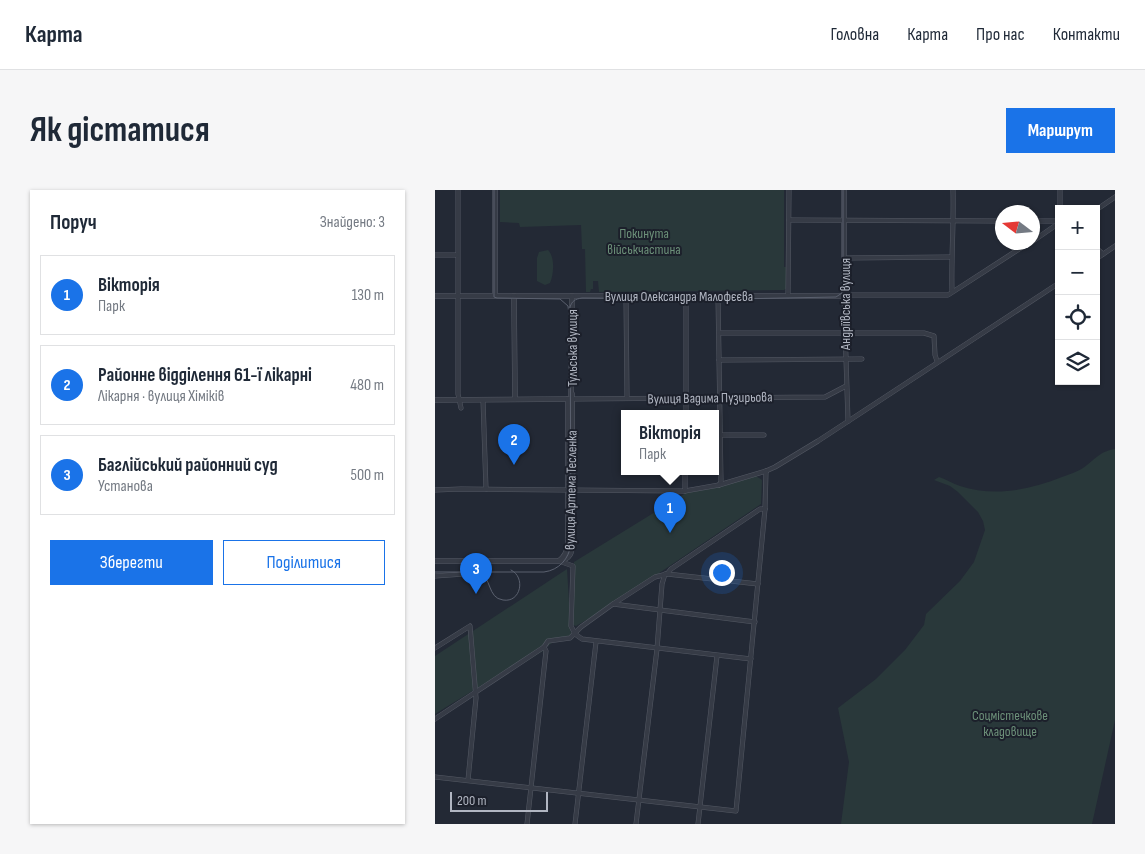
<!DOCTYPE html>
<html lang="uk">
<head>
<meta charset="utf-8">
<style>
	body { margin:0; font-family:"Sofia Sans Condensed",sans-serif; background:#f6f6f7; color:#1f2937 }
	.controls { position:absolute; right:15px; top:15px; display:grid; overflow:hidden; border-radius:0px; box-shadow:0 1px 4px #0004 }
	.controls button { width:45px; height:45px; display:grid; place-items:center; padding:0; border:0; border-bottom:1px solid #e0e1e3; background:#fff; color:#1f2937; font:25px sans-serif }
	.compass { position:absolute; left:560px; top:15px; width:45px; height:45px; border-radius:50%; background:#fff; box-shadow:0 1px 4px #0004; rotate:286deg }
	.scale { position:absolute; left:15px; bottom:12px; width:98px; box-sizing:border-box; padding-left:5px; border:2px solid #b1b6c2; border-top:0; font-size:14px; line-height:18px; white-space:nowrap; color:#b1b6c2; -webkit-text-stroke:4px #1c202b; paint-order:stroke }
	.you { position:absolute; left:286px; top:382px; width:18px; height:18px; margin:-12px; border:4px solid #fff; border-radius:50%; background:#1a73e8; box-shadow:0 0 0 8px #1a73e833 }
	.badge { display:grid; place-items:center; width:32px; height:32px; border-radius:50%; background:#1a73e8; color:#fff; font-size:16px; font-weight:700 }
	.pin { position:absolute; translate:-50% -41px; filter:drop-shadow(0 1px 2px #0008) }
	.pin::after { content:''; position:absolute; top:26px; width:18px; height:15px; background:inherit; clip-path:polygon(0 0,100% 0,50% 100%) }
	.popup { position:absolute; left:186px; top:220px; width:98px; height:65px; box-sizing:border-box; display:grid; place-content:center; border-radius:0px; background:#fff; filter:drop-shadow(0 1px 4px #0005); font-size:16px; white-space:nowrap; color:#747a83 }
	.popup b { font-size:19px; color:#1f2937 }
	.popup::after { content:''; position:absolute; left:50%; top:100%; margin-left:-10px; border:10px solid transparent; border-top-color:#fff }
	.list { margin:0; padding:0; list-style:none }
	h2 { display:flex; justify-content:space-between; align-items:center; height:65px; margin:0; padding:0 20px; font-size:21px }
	h2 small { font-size:16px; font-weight:400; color:#747a83 }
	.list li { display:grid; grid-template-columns:32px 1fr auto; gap:15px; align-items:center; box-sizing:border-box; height:80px; margin:0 10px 10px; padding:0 10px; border:1px solid #e0e1e3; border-radius:0px }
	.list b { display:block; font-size:19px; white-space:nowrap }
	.list p { margin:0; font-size:16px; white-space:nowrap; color:#747a83 }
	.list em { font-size:16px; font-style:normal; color:#747a83 }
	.actions { display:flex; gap:10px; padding:15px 20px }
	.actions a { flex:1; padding:11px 0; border:1px solid #1a73e8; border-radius:0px; text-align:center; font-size:18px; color:#1a73e8 }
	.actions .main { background:#1a73e8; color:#fff }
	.icon { flex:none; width:28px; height:28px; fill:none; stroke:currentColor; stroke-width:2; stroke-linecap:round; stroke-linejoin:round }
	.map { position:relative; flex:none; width:680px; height:634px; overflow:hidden; border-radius:0px }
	header { display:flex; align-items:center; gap:30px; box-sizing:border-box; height:70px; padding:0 25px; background:#fff; border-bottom:1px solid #e0e1e3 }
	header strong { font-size:24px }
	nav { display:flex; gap:28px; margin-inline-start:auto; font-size:18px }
	.intro { display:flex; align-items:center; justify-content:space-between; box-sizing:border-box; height:120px; padding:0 30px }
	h1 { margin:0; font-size:35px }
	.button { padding:12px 22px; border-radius:0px; background:#1a73e8; color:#fff; font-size:18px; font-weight:700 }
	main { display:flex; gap:30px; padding:0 30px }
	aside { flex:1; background:#fff; border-radius:0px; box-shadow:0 1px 4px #0004 }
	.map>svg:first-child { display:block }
	.green { fill:#29383a }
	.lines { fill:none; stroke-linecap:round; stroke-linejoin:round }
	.minor-casing { stroke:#545964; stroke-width:5 }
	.tertiary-casing { stroke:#545964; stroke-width:5.5 }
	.minor { stroke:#363b46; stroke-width:4 }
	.tertiary { stroke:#363b46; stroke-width:4.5 }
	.tram { stroke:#5b616f; stroke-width:1 }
	.labels { text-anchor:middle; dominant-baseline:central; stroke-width:4; stroke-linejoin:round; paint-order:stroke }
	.park-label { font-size:14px; fill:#6c9079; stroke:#1c202b }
	.street-label { font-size:14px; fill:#b1b6c2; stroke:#1c202b }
</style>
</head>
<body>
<header>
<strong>Карта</strong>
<nav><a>Головна</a><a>Карта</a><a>Про нас</a><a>Контакти</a></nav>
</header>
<div class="intro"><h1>Як дістатися</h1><a class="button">Маршрут</a></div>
<main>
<aside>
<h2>Поруч<small>Знайдено: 3</small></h2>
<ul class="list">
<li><span class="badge">1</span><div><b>Вікторія</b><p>Парк</p></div><em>130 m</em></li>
<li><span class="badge">2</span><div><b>Районне відділення 61-ї лікарні</b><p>Лікарня · вулиця Хіміків</p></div><em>480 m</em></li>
<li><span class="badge">3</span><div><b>Баглійський районний суд</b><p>Установа</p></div><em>500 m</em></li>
</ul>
<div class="actions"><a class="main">Зберегти</a><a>Поділитися</a></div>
</aside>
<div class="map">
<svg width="680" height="634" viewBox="0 0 680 634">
	<rect width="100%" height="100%" fill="#232935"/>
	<g class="green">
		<path d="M 65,0 L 349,0 L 349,77 L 352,77 L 352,98 L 349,100 L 164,102 L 163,91 L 158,91 L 158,99 L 156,99 L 155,102 L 151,102 L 150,59 L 147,59 L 146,35 L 85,37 L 84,33 L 65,32 Z"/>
		<path d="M 113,60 C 120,67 119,84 115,93 L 110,95 L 102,91 L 102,68 L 104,62 Z"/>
		<path d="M 680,259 L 680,530 L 657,634 L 406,634 L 414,572 L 403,518 L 441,489 L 470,460 L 489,435 L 491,424 L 525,391 L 539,372 L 550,340 L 548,331 L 543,322 L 523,302 L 515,296 L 499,290 L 504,287 C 511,289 518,294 525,296 C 559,307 595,300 627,287 C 633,285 642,282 648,278 C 660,270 663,262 680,259 Z"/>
		<path d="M 321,286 L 327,290 L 326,314 L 174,417 L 141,436 L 138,435 L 139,372 L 251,303 L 274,299 Z"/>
		<path d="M 132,379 L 136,445 L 124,452 L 119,452 L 114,455 L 114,457 L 113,455 L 107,459 L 110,462 L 108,477 L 108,461 L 89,473 L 88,472 L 99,463 L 0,524 L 0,466 Z"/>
	</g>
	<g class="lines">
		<g class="minor-casing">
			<g id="minor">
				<path d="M 23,0 L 23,204 L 26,218"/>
				<path d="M 625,0 L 625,19"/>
				<path d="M 661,20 L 680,7"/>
				<path d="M 354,30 L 568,31"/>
				<path d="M 598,31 L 624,31"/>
				<path d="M 598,51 L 624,33"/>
				<path d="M 661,58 L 668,64"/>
				<path d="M 0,65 L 22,65"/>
				<path d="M 410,68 L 516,67"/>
				<path d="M 661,69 L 680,56"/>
				<path d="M 517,101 C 516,67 519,34 518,0"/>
				<path d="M 411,105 L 513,105 L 595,52"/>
				<path d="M 191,106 L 192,208"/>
				<path d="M 283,106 L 286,292 L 284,295"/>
				<path d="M 353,106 L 354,0"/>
				<path d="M 409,106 L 413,231"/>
				<path d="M 251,107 L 251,224"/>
				<path d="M 284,143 L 489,143 L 499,146 L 500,165 L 502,171"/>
				<path d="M 284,170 L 427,169"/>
				<path d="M 137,209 L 390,207 L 411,196"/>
				<path d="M 48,210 L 51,299"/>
				<path d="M 285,245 L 329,245"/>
				<path d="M 0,300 L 26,299 L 250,301 L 284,295 L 331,281 L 340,277 L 383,251 L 624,93"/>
				<path d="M 250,301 L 250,282"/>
				<path d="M 124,371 L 138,376 L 136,436 L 140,444 L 147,449 L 316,469"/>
				<path d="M 232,384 L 323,394"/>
				<path d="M 0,386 L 43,383"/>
				<path d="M 178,414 L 320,432"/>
				<path d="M 0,458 L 35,436 L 41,508 L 33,590"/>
				<path d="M 0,529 L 109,457 L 113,451 L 135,448 L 146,437 L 178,414 L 220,387 L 232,384 L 236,379 L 325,319 L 330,319"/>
				<path d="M 0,587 L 301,621 L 330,319 L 331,281"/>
				<path d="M 92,634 L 111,461 L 109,457"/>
				<path d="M 140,634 L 161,452"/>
				<path d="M 201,634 L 222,459 L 227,394 L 230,384"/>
				<path d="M 263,634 L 282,466"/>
			</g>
		</g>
		<g class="tertiary-casing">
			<g id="tertiary">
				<path d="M 60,0 L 60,105"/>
				<path d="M 0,106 L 409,106 L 409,0"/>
				<path d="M 79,106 L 80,209"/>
				<path d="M 136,205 L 137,106"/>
				<path d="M 0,210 L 136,209"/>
				<path d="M 125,370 C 134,363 133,352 133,342 L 133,209"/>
				<path d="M 0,371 L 123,371 C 136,370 137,362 138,351 L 137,204"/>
			</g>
		</g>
		<use href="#minor" class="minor"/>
		<use href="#tertiary" class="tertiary"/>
		<g class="tram">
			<path d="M 59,0 L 59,107 L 62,108 L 125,109 L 133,116 L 134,125"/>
			<path d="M 0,382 L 109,382 C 124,380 134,369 136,354 L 135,117 C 137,111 140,109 147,108 L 298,109 L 401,107 L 407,103 L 408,98 L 408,0"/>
			<path d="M 44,382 C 57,387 52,408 68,410 C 86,413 91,387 76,380"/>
		</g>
	</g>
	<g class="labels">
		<g class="park-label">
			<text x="209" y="43">Покинута<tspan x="209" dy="16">військчастина</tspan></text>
			<text x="575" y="525">Соцмістечкове<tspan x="575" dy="16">кладовище</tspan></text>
		</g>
		<g class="street-label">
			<text x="244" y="106">Вулиця Олександра Малофєєва</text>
			<text transform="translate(410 114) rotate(-90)">Андріївська вулиця</text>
			<text transform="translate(137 158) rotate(-90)">Тульська вулиця</text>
			<text transform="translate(275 208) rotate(-1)">Вулиця Вадима Пузирьова</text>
			<text transform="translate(136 300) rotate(-89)">вулиця Артема Тесленка</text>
		</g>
	</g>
</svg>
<div class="controls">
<button>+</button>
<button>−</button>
<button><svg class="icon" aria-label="locate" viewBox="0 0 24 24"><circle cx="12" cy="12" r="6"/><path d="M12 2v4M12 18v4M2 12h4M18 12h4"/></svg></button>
<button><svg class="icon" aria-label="layers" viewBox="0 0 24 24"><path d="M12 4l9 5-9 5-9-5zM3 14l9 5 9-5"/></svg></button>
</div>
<svg class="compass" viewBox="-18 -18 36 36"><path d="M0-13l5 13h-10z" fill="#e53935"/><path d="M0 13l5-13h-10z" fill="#747a83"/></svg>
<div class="scale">200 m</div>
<div class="you"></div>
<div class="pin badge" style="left:235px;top:343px">1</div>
<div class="popup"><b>Вікторія</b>Парк</div>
<div class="pin badge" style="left:79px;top:275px">2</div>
<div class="pin badge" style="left:41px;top:404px">3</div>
</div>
</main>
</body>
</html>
